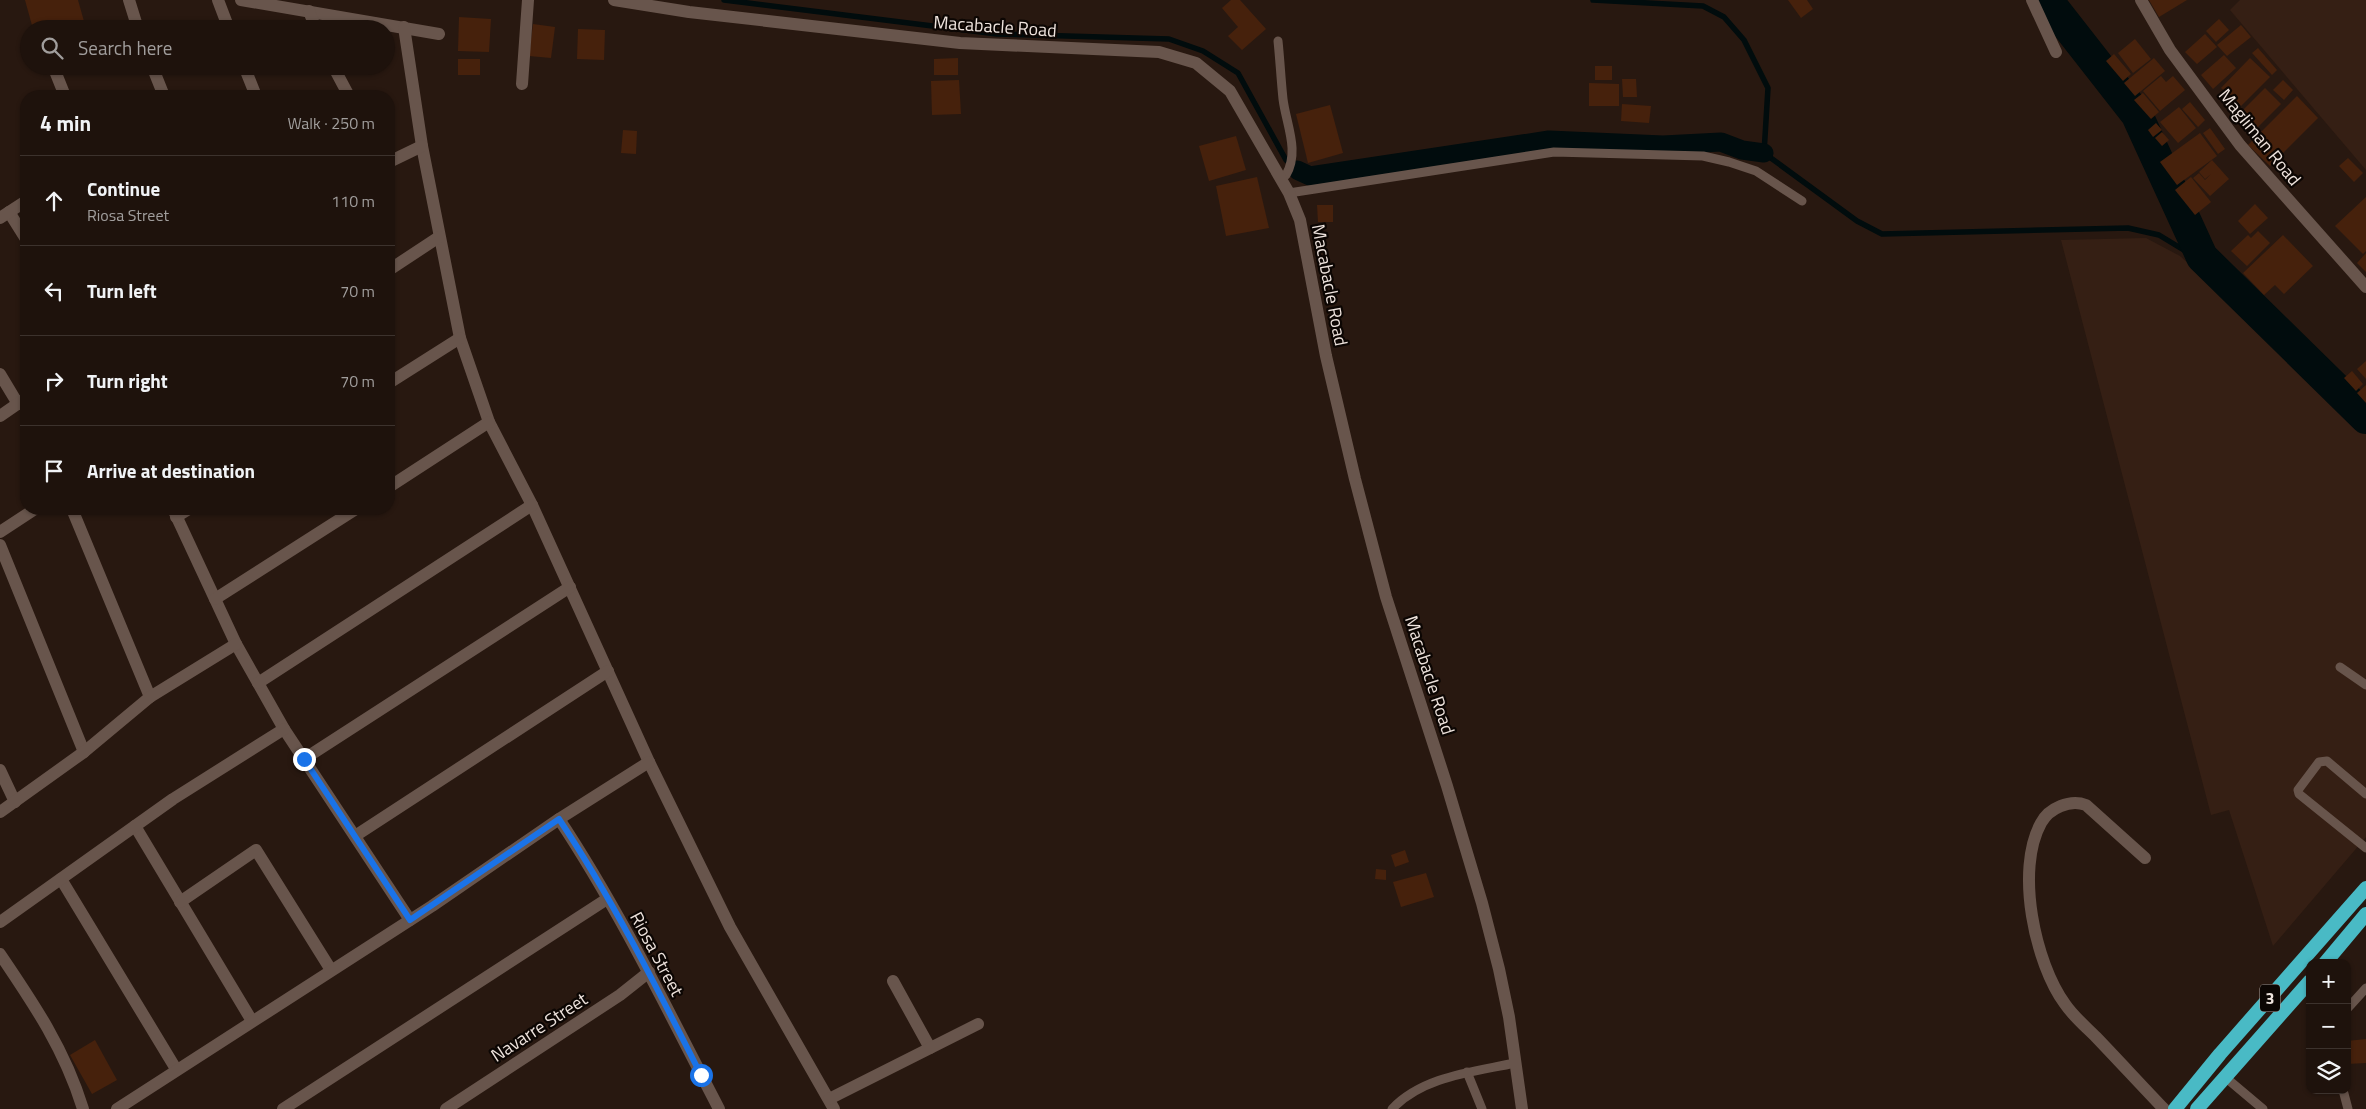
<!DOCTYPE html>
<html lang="en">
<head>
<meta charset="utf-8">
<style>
	body { margin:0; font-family:"Titillium Web",sans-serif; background:#2b201a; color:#f1f3f6 }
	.controls { position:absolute; right:15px; bottom:15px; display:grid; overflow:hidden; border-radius:10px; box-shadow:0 1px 4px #0004 }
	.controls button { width:45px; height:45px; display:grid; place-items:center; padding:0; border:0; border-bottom:1px solid #3c322d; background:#1e120c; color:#f1f3f6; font:25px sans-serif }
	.stop { position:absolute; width:15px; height:15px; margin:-11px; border:4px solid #1a73e8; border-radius:50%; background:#fff }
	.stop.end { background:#1a73e8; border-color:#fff; box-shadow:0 1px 5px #0008 }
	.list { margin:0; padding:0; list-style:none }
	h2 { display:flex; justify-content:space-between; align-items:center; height:65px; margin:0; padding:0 20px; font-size:21px }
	h2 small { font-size:16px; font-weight:400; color:#a19e9d }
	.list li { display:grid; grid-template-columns:32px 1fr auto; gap:15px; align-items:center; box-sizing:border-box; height:90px; padding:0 20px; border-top:1px solid #3c322d }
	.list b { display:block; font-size:19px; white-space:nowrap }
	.list p { margin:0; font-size:16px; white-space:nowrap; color:#a19e9d }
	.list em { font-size:16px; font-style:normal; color:#a19e9d }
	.icon { flex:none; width:28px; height:28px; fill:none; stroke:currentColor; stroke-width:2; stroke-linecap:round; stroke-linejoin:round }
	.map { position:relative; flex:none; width:2366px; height:1109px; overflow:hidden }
	.search { position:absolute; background:#1e120c; box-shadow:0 1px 4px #0004; left:20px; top:20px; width:375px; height:55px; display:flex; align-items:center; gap:12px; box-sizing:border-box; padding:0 18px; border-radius:28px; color:#a19e9d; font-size:19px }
	.panel { position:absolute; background:#1e120c; box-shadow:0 1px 4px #0004; left:20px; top:90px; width:375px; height:425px; border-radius:20px }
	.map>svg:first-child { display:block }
	.built { fill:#351f14 }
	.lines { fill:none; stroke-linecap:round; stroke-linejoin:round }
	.stream { stroke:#010c0d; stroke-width:5.5 }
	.canal { stroke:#010c0d; stroke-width:19 }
	.river { stroke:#010c0d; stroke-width:32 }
	.building { fill:#46210c }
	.service { stroke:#68554c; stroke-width:9 }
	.minor { stroke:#68554c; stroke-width:12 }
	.tertiary { stroke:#68554c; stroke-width:12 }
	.trunk { stroke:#49bac5; stroke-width:14 }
	.route { stroke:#1a73e8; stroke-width:6 }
	.labels { text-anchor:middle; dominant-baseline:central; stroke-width:4.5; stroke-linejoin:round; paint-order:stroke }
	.shield { fill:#0c0603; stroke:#aaa19c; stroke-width:1 }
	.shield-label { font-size:16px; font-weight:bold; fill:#eee3dd }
	.street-label { font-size:18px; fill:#eee3dd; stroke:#0c0603 }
</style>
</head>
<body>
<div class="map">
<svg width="2366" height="1109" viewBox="0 0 2366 1109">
	<rect width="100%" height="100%" fill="#281810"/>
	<g class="built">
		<path d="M 2240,0 L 2366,0 L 2366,170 L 2230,10 Z"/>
		<path d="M 2146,238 L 2180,256 L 2366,427 L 2366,837 L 2273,946 L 2229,810 L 2211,815 L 2061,240 Z"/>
	</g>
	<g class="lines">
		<g class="stream">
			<path d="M 724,0 L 997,34 L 1169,39 L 1203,51 L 1238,73 L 1286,160 L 1297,170"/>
			<path d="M 1593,0 L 1703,6 L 1724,17 L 1744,40 L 1768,88 L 1764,153 L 1857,221 L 1882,234 L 2128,228 L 2159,235 L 2187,252 L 2202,257"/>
			<path d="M 1549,140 L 1616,144"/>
		</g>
		<path class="canal" d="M 1297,170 L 1310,176 L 1549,140 L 1663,145 L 1721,142 L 1742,150 L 1764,153"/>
		<path class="river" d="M 2047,0 L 2137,115 L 2202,257 L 2366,418"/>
	</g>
	<g class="building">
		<path d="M 25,0 L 78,0 L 85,25 L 73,29 L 33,29 Z"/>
		<path d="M 1231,0 L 1240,0 L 1266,29 L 1242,50 L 1228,36 L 1238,27 L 1222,8 Z"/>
		<path d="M 1788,0 L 1807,0 L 1813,9 L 1801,18 Z"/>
		<path d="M 2149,0 L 2187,0 L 2159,17 Z"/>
		<path d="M 459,17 L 491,19 L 489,52 L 458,51 Z"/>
		<path d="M 2219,19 L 2229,30 L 2216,42 L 2206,31 Z"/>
		<path d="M 533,24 L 555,27 L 551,58 L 529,56 Z"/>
		<path d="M 2241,25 L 2251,37 L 2227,56 L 2217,45 Z"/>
		<path d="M 578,29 L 605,30 L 604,60 L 577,59 Z"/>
		<path d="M 2205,34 L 2217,47 L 2197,64 L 2185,52 Z"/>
		<path d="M 2135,39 L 2151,59 L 2133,73 L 2118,53 Z"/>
		<path d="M 2258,48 L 2277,70 L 2272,75 L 2252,53 Z"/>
		<path d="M 2114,54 L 2131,74 L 2123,81 L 2106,61 Z"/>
		<path d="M 2224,55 L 2236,68 L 2213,89 L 2201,75 Z"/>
		<path d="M 958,58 L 958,75 L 934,75 L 934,59 Z"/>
		<path d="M 2154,58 L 2165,71 L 2135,96 L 2124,83 Z"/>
		<path d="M 2250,58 L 2270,77 L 2241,106 L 2221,88 Z"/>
		<rect x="458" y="59" width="22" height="16"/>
		<rect x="1595" y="66" width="17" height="14"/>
		<path d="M 2161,76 L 2166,82 L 2173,76 L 2185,90 L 2160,111 L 2143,91 Z"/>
		<path d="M 1622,79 L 1636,79 L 1637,97 L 1623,97 Z"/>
		<path d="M 959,80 L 961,114 L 932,115 L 931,81 Z"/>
		<path d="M 2283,80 L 2293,90 L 2284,100 L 2273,90 Z"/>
		<path d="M 1589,83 L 1619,84 L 1619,106 L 1589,106 Z"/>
		<path d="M 2265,88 L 2281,104 L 2254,131 L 2238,115 Z"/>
		<path d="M 2143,93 L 2159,112 L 2151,119 L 2134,100 Z"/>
		<path d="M 2297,96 L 2318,118 L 2270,166 L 2248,145 Z"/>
		<path d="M 2190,102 L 2205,120 L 2198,127 L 2182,109 Z"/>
		<path d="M 1622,104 L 1651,106 L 1649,123 L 1621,121 Z"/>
		<path d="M 1330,105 L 1343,153 L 1308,163 L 1296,114 Z"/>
		<path d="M 2179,107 L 2196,128 L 2178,143 L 2160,122 Z"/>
		<path d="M 2156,123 L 2162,130 L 2153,137 L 2148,130 Z"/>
		<path d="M 2210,128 L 2225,149 L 2218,154 L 2203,133 Z"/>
		<path d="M 623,130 L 637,131 L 636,154 L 621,153 Z"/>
		<path d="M 2162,132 L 2169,140 L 2162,146 L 2155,138 Z"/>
		<path d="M 2200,133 L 2217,156 L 2177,185 L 2160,162 Z"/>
		<path d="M 1236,136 L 1246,170 L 1209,181 L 1199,146 Z"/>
		<path d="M 2348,158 L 2363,173 L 2354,182 L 2339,166 Z"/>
		<path d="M 2212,160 L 2229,179 L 2210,196 L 2193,178 L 2199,173 L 2205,180 L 2211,174 L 2205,179 L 2199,172 Z"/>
		<path d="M 1257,177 L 1269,228 L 1226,236 L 1216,186 Z"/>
		<path d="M 2191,177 L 2211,202 L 2195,215 L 2175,190 Z"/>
		<path d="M 2366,197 L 2366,251 L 2363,254 L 2335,226 Z"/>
		<path d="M 2255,204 L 2268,218 L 2250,234 L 2238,221 Z"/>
		<path d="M 1317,205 L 1333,205 L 1333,222 L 1318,222 Z"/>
		<path d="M 2258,231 L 2270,243 L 2247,266 L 2231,251 L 2248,235 L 2251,238 Z"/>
		<path d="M 2283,235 L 2313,266 L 2284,294 L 2275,285 L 2264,295 L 2243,273 Z"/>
		<path d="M 2366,253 L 2366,272 L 2357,263 Z"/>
		<path d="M 2366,361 L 2366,379 L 2357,369 Z"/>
		<path d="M 2352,371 L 2363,384 L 2356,391 L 2344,378 Z"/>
		<path d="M 2366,385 L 2366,403 L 2357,393 Z"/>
		<path d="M 1405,850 L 1409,862 L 1395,867 L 1391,855 Z"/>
		<path d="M 1376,869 L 1386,870 L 1386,880 L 1375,879 Z"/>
		<path d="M 1426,873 L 1434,897 L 1401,907 L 1393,882 Z"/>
		<path d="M 2366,1039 L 2366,1063 L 2347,1064 L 2347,1041 Z"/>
		<path d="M 95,1040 L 117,1080 L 92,1094 L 70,1055 Z"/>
	</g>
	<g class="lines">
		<g class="service">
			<path d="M 1278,41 C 1280,60 1281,80 1283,99 C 1286,124 1300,151 1286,175 L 1280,176"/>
			<path d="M 1289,193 L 1554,152 L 1703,156 L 1729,162 L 1756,171 L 1802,201"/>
			<path d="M 2340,667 L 2366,685"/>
			<path d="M 2366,794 L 2327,761 L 2319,762 L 2298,790 L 2299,794 L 2366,848"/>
			<path d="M 2347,1009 L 2366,988"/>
			<path d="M 1467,1072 L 1482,1109"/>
			<path d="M 2225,1077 L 2263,1109"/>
			<path d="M 2343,1090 L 2348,1109"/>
			<path d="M 1392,1109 C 1423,1076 1474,1072 1515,1063"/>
		</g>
		<g class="minor">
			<path d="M 129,0 L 138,29"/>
			<path d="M 218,0 L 229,29"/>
			<path d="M 241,0 L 439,34"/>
			<path d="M 614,0 L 689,12 L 960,43 L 1159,52 L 1196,63 L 1230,91 L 1289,193 L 1300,220 L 1326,356 L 1355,479 L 1386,597 L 1447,786 L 1482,903 L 1499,969 L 1509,1017 L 1522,1109"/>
			<path d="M 2032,0 L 2056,52"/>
			<path d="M 309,11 L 316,29"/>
			<path d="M 404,27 L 422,146 L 460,338 L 489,422 L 532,505 L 649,762 L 730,927 L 834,1109"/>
			<path d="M 53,66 L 65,96"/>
			<path d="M 152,66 L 164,96"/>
			<path d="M 244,66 L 256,96"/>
			<path d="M 333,66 L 349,96"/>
			<path d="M 522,84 L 528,0"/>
			<path d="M 389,162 L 422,146"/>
			<path d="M 9,212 L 26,239"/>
			<path d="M 0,218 L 26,201"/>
			<path d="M 389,270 L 439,237"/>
			<path d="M 0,374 L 18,404"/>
			<path d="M 389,383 L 460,338"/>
			<path d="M 0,416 L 26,398"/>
			<path d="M 389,487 L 489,422"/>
			<path d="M 72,509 L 150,697"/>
			<path d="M 173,509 L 236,644 L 284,729 L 410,920"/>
			<path d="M 176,517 L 189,509"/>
			<path d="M 0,532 L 35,509"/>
			<path d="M 0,545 L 84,752"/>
			<path d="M 215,599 L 356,509"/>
			<path d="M 258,683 L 532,505"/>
			<path d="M 304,759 L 570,587"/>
			<path d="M 0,770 L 15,802"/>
			<path d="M 0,812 L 84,752 L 150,697 L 236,644"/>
			<path d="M 559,819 C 620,911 668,1011 719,1109"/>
			<path d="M 135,826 L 252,1021"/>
			<path d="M 355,836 L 608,671"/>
			<path d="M 2145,858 L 2086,805 C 2070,799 2049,808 2041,823 C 2015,870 2035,963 2065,1004 C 2073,1016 2086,1027 2096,1037 C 2119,1061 2141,1085 2164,1109"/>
			<path d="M 61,879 L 176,1069"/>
			<path d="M 180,902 L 256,850 L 331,970"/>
			<path d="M 0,922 L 173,799 L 284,729"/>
			<path d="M 0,954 C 34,1004 65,1050 83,1109"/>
			<path d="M 893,981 L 930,1048"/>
			<path d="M 829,1099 L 978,1024"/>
			<path d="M 117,1109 L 432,906 L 559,819 L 649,762"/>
			<path d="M 283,1109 L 607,899"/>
			<path d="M 446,1109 L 620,995 L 649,972"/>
		</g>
		<path class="tertiary" d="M 2141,0 L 2170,50 L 2240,145 L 2366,287"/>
		<g class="trunk">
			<path d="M 2325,963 L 2366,914"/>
			<path d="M 2175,1109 L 2220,1054 L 2366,888"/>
			<path d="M 2197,1109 L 2310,981"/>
		</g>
	</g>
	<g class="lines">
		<path class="route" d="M 304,759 L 410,920 L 559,819 C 613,900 657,988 701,1075"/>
	</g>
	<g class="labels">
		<rect class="shield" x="2260" y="984.5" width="20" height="27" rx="4"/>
		<g class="shield-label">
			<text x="2270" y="998">3</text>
		</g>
		<g class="street-label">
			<text transform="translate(995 26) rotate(4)">Macabacle Road</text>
			<text transform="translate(2260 137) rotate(51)">Magliman Road</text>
			<text transform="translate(1330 285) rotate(79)">Macabacle Road</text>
			<text transform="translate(1430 675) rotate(72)">Macabacle Road</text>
			<text transform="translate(657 954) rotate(62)">Riosa Street</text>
			<text transform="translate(539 1027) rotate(-33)">Navarre Street</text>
		</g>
	</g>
</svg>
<div class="controls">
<button>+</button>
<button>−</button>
<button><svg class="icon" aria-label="layers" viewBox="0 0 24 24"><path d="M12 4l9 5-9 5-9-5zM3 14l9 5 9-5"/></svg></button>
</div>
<div class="stop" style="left:701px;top:1075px"></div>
<div class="stop end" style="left:304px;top:759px"></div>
<div class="search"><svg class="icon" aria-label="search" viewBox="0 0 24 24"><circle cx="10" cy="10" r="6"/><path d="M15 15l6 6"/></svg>Search here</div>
<section class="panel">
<h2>4 min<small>Walk · 250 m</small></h2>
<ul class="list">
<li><svg class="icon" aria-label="ahead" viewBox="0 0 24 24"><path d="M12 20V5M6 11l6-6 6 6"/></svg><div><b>Continue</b><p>Riosa Street</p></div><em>110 m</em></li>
<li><svg class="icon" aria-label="left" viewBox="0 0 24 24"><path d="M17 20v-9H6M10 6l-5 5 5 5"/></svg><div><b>Turn left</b></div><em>70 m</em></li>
<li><svg class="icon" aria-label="right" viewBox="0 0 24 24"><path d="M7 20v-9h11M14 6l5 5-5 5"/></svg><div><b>Turn right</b></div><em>70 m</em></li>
<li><svg class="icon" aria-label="arrive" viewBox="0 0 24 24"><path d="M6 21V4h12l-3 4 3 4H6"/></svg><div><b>Arrive at destination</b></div></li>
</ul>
</section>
</div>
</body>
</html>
